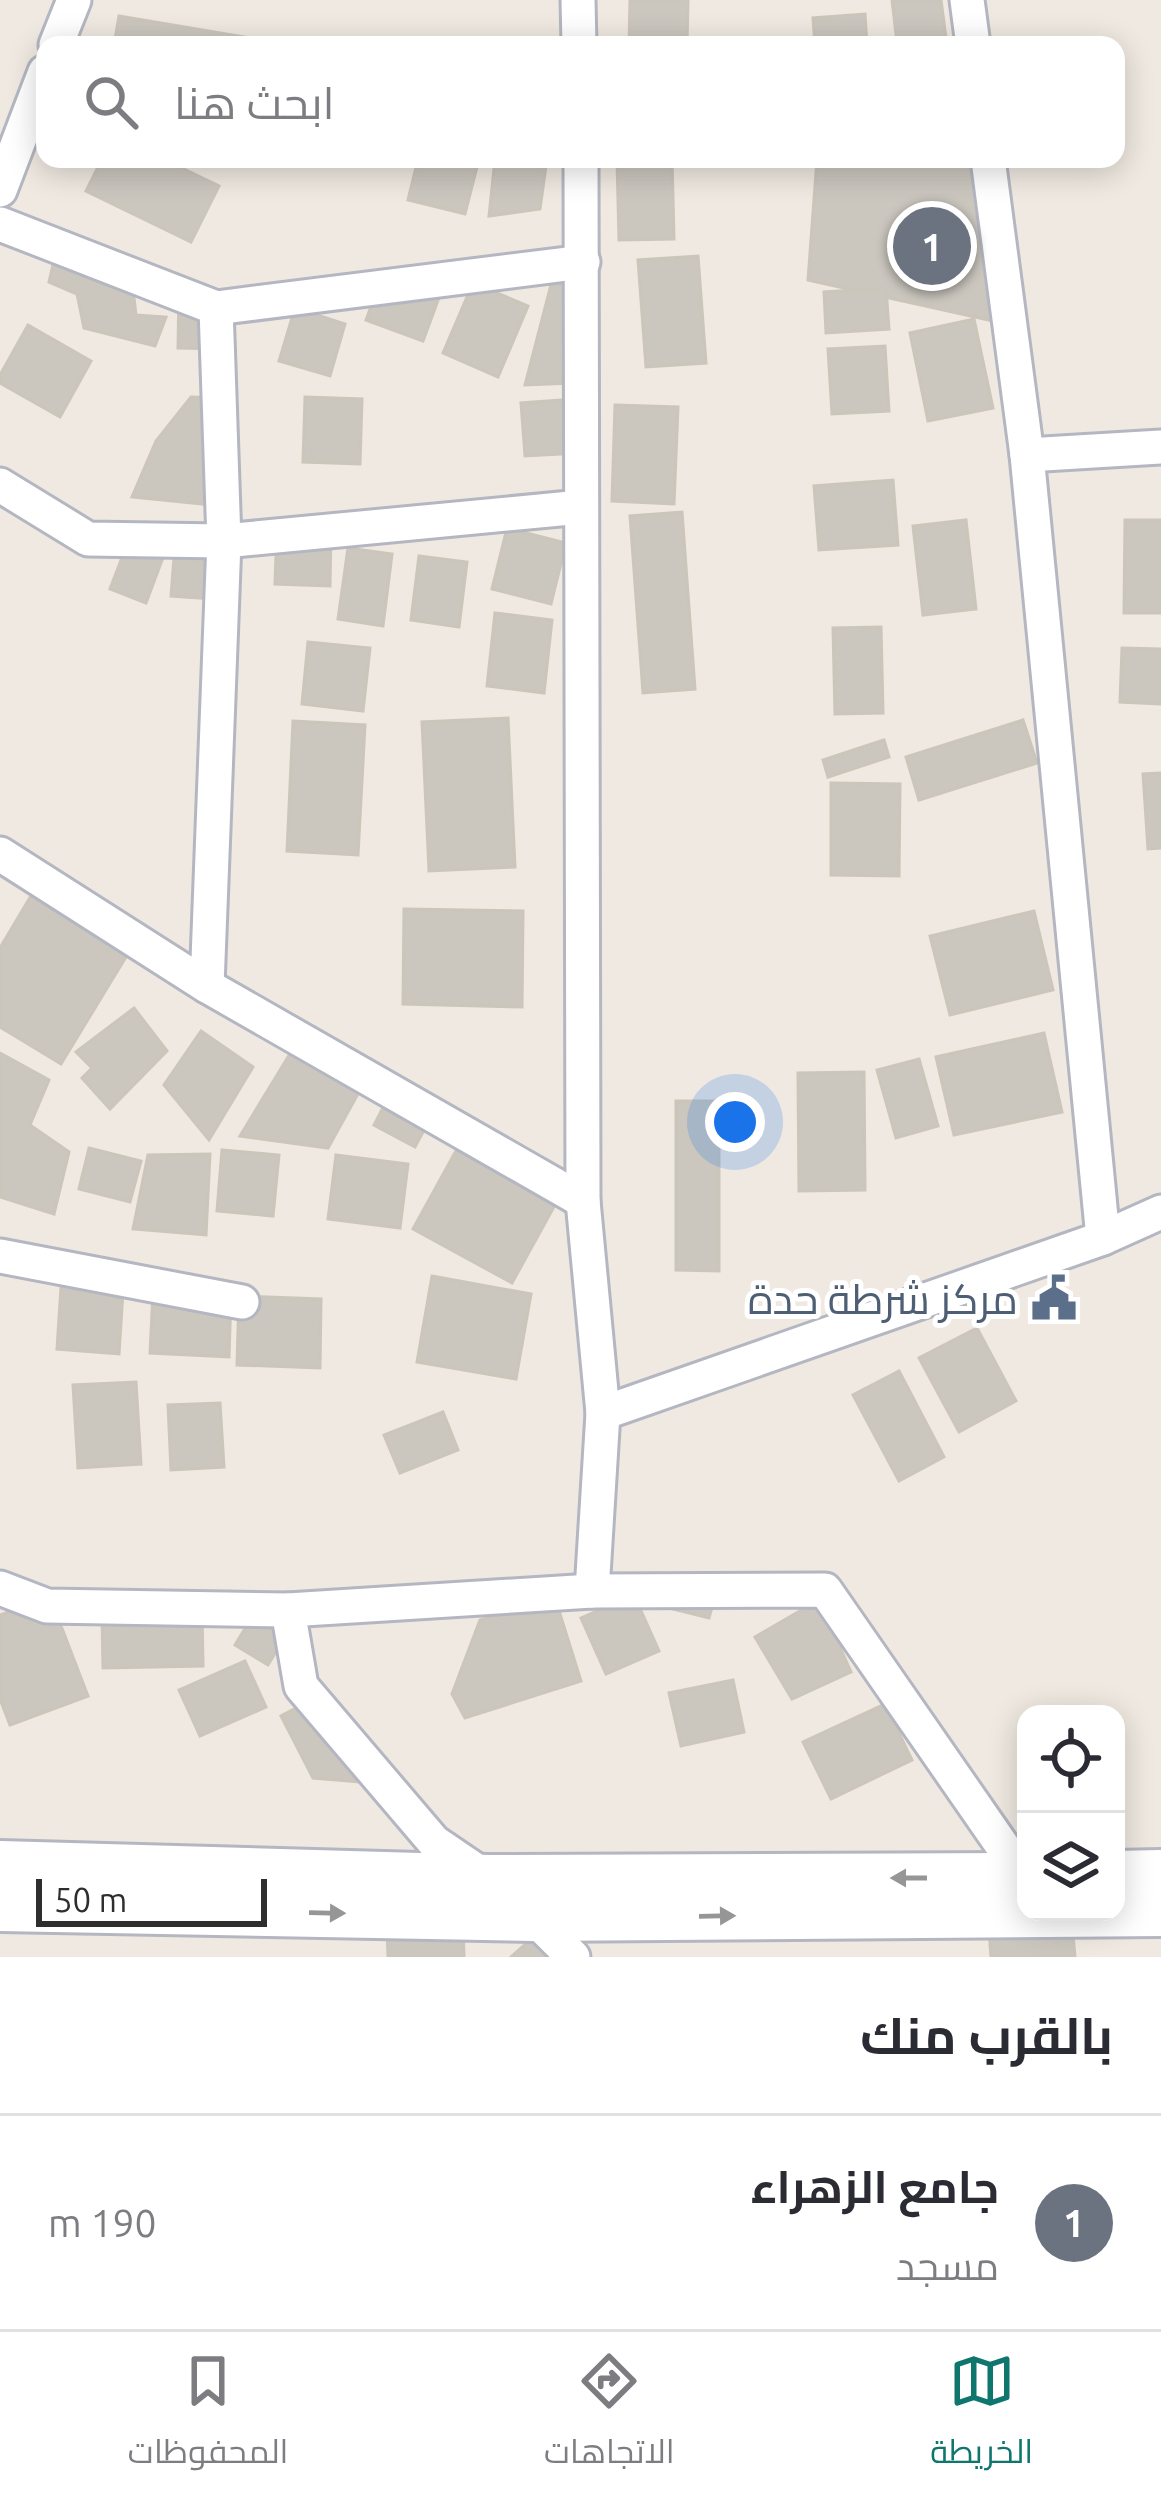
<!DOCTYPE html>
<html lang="ar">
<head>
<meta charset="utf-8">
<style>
	body { margin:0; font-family:Ubuntu,Cairo,sans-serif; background:#f7f7f7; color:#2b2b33; direction:rtl }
	.controls { position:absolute; right:36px; bottom:36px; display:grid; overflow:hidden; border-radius:24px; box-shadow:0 6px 30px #0003 }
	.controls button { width:108px; height:108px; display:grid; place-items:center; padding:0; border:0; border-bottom:3px solid #e1e1e2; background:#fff; color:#2b2b33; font:60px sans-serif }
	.scale { position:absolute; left:36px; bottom:30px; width:231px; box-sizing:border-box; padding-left:12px; border:6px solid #2e2e2e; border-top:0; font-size:33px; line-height:42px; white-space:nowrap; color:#2e2e2e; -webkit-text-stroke:9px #fff; paint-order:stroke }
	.you { position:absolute; left:735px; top:1122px; width:42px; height:42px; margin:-30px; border:9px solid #fff; border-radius:50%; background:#1a73e8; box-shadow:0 0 0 18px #1a73e833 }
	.badge { display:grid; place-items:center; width:78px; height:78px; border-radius:50%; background:#0f766e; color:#fff; font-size:39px; font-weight:700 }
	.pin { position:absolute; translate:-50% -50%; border:6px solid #fff; box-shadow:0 3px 12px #0006 }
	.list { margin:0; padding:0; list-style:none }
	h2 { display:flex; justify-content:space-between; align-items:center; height:156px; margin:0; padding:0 48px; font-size:51px }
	h2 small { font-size:39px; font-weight:400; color:#7c7c81 }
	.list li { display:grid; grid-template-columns:78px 1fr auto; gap:36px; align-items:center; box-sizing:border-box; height:216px; padding:0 48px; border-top:3px solid #e1e1e2 }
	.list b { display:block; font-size:45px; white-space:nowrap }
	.list p { margin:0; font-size:39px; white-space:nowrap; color:#7c7c81 }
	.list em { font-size:39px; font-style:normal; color:#7c7c81 }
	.icon { flex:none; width:66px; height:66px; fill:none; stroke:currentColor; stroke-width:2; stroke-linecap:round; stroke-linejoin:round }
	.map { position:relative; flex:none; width:1161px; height:1957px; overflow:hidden; direction:ltr }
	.search { position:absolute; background:#fff; box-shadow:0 6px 30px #0003; left:36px; right:36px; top:36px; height:132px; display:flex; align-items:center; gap:30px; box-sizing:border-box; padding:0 42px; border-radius:24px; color:#7c7c81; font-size:45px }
	.sheet { height:372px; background:#fff }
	nav { display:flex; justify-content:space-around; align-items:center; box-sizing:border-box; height:168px; border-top:3px solid #e1e1e2; background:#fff; font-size:33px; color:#7c7c81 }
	nav a { display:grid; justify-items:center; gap:6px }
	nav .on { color:#0f766e }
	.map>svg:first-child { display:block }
	.building { fill:#cbc7bf; stroke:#cbc5ba; stroke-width:3 }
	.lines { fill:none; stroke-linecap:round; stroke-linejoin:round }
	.street-casing { stroke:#b4b7c1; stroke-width:39 }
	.secondary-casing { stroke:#b4b7c1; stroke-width:54 }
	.street { stroke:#fff; stroke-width:33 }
	.secondary { stroke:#fff; stroke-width:48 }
	.oneway { fill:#969696 }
	.labels { text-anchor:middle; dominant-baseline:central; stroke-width:10; stroke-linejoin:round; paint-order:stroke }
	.service-label { font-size:42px; fill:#4e5e75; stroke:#fff; text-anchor:end }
</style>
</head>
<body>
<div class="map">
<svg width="1161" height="1957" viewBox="0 0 1161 1957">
	<rect width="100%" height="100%" fill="#efe9e1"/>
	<g class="building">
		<path d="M 630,0 L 688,0 L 687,45 L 629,45 Z"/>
		<path d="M 892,0 L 941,0 L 946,38 L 897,43 Z"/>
		<path d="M 865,14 L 867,45 L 815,45 L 813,18 Z"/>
		<path d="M 119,16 L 250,38 L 249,45 L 114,45 Z"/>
		<path d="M 102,159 L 163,159 L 219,186 L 191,242 L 86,191 Z"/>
		<path d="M 418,159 L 479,159 L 465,214 L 408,200 Z"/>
		<path d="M 495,159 L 547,159 L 540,209 L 489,216 Z"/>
		<path d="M 672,159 L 674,239 L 619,240 L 617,160 Z"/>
		<path d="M 817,159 L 984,167 L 998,322 L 808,280 Z"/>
		<path d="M 55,256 L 132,281 L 136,315 L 166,317 L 155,346 L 84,328 L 77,294 L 49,282 Z"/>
		<path d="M 698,256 L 706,363 L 646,367 L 638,260 Z"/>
		<path d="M 383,274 L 440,295 L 423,341 L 366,320 Z"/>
		<path d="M 553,277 L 574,280 L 573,383 L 525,385 Z"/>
		<path d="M 473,283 L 528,306 L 498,377 L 443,353 Z"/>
		<path d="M 886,288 L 889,329 L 826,333 L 824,292 Z"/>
		<path d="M 179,292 L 222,349 L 178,348 Z"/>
		<path d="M 295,308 L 345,324 L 330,376 L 279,361 Z"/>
		<path d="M 974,319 L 993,408 L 928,421 L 910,333 Z"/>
		<path d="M 28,325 L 91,361 L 60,417 L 0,383 L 0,375 Z"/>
		<path d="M 885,346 L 889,411 L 832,414 L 828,349 Z"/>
		<path d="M 191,397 L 222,398 L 213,505 L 132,497 L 156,441 Z"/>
		<path d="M 305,397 L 362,399 L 360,464 L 303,462 Z"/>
		<path d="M 574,399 L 578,453 L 525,456 L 521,403 Z"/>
		<path d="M 615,405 L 678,407 L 674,504 L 612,501 Z"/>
		<path d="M 893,480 L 898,545 L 819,550 L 814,486 Z"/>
		<path d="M 682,512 L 695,689 L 643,693 L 630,516 Z"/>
		<path d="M 966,520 L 976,609 L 923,615 L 913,526 Z"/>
		<path d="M 1125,520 L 1161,520 L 1161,613 L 1124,613 Z"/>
		<path d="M 277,527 L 331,529 L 330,586 L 275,584 Z"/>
		<path d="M 507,528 L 566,543 L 551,604 L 492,589 Z"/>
		<path d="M 128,542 L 164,555 L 146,603 L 110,589 Z"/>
		<path d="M 175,544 L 230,548 L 227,600 L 171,596 Z"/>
		<path d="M 348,548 L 392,554 L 383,626 L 338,619 Z"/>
		<path d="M 419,556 L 467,562 L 459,627 L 411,620 Z"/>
		<path d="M 495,613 L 552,620 L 544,693 L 487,686 Z"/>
		<path d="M 881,627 L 883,713 L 835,714 L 833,628 Z"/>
		<path d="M 308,642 L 370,648 L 363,711 L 302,704 Z"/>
		<path d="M 1122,648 L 1161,649 L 1161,704 L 1120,702 Z"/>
		<path d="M 508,718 L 515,867 L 429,871 L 422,722 Z"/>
		<path d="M 1023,720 L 1037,763 L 919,800 L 906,757 Z"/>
		<path d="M 293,721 L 365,725 L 358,855 L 287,851 Z"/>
		<path d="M 884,740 L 889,757 L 828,777 L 823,760 Z"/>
		<path d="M 1161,773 L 1161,848 L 1148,849 L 1143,774 Z"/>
		<path d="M 831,783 L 900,784 L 899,876 L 831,875 Z"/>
		<path d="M 38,884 L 135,942 L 61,1064 L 0,1027 L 0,948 Z"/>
		<path d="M 404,909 L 523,911 L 522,1007 L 403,1004 Z"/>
		<path d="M 1034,911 L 1053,990 L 950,1015 L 930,936 Z"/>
		<path d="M 134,1008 L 167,1051 L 110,1109 L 82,1078 L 92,1068 L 76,1052 Z"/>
		<path d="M 201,1031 L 253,1067 L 209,1140 L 164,1085 Z"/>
		<path d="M 1044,1033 L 1062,1112 L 954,1135 L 936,1057 Z"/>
		<path d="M 302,1034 L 370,1072 L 328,1148 L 240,1136 Z"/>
		<path d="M 0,1053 L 49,1080 L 30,1125 L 69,1152 L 54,1214 L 0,1197 Z"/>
		<path d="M 919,1059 L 938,1126 L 896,1138 L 877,1070 Z"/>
		<path d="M 864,1072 L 865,1190 L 799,1191 L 798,1073 Z"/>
		<path d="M 396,1082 L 438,1104 L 415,1147 L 374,1125 Z"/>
		<path d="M 676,1101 L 719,1101 L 719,1271 L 676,1270 Z"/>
		<path d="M 89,1148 L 141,1161 L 130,1202 L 79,1189 Z"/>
		<path d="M 457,1149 L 556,1203 L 512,1283 L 413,1229 Z"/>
		<path d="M 222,1150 L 279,1155 L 273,1216 L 217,1211 Z"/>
		<path d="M 210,1154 L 206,1235 L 133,1229 L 148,1155 Z"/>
		<path d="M 336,1155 L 408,1164 L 400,1228 L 328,1219 Z"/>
		<path d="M 62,1272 L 124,1276 L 119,1354 L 57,1349 Z"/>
		<path d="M 432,1276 L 531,1294 L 516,1379 L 417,1362 Z"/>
		<path d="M 153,1292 L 231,1296 L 229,1357 L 150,1353 Z"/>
		<path d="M 239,1296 L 321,1299 L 320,1368 L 237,1365 Z"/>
		<path d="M 977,1328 L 1016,1401 L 959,1432 L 919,1358 Z"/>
		<path d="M 899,1371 L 944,1457 L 899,1481 L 853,1395 Z"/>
		<path d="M 136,1382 L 141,1464 L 78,1468 L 73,1385 Z"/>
		<path d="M 220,1403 L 224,1467 L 171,1470 L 168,1405 Z"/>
		<path d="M 443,1412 L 458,1450 L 400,1473 L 384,1435 Z"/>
		<path d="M 716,1593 L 709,1618 L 661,1606 Z"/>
		<path d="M 831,1593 L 846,1629 L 834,1634 L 851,1672 L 792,1699 L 755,1637 Z"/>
		<path d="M 634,1595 L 659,1651 L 606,1674 L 581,1618 Z"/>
		<path d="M 50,1597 L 88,1696 L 10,1725 L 0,1699 L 0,1615 Z"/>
		<path d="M 555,1598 L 581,1681 L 465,1718 L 452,1694 L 480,1620 Z"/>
		<path d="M 202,1612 L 203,1666 L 103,1668 L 102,1614 Z"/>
		<path d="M 255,1612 L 288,1632 L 268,1665 L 235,1645 Z"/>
		<path d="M 245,1661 L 266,1707 L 200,1736 L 179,1690 Z"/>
		<path d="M 733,1680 L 744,1732 L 681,1746 L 669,1693 Z"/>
		<path d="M 323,1694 L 373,1783 L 313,1778 L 281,1716 Z"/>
		<path d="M 885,1704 L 912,1760 L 831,1799 L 803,1742 Z"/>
		<path d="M 463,1924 L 464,1957 L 388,1957 L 387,1926 Z"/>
		<path d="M 1072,1924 L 1075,1957 L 991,1957 L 989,1931 Z"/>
		<path d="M 541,1930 L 565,1957 L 511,1957 Z"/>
	</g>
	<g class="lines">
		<g class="street-casing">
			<g id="street">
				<path d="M 578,0 L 579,45"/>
				<path d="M 967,0 L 973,45"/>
				<path d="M 56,45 L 74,0"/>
				<path d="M 581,159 L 583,1201 L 603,1413 L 592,1591"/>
				<path d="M 988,159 L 1027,455 L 1103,1238"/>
				<path d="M 0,190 L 45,72"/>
				<path d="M 0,224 L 216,308 L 583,262"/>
				<path d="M 1027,455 L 1161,447"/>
				<path d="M 0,485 L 88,539 L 224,541 L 581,507"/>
				<path d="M 0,854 L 207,986 L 583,1201"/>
				<path d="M 207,986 L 224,541 L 216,308"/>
				<path d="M 0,1256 L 242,1302"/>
				<path d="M 603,1413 L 1103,1238 L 1161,1212"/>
				<path d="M 0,1588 L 47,1606 L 288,1610 L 592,1591 L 825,1590 L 1024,1877"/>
				<path d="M 288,1610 L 301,1686 L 434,1842 L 487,1878"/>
				<path d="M 527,1911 L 573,1957"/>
			</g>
		</g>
		<g class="secondary-casing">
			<g id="secondary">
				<path d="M 0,1865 L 489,1879 L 1026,1877"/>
				<path d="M 1116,1875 L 1161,1874"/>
				<path d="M 0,1907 L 534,1917 L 1161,1912"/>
			</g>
		</g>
		<use href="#street" class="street"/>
		<use href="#secondary" class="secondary"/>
	</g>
	<defs><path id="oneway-solid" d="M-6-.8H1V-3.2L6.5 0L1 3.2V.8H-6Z" transform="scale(3)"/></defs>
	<g class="oneway">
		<use href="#oneway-solid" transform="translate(909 1878) rotate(180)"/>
		<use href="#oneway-solid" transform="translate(327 1913) rotate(1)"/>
		<use href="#oneway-solid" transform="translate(717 1916) rotate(-1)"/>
	</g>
	<defs>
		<g id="civic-bare" transform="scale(3.6)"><path d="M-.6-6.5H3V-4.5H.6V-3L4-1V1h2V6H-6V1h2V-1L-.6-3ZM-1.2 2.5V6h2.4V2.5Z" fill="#5c6f8a" stroke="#fff" stroke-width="2.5" paint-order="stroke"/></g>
	</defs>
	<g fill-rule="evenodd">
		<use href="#civic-bare" x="1054" y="1298"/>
	</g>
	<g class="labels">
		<g class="service-label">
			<text x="1018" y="1298">مركز شرطة حدة</text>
		</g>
	</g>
</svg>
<div class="controls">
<button><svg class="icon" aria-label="locate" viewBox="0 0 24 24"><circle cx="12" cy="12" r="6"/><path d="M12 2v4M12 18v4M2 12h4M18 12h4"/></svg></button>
<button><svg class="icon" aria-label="layers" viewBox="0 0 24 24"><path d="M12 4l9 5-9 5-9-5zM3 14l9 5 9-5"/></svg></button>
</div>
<div class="scale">50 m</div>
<div class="you"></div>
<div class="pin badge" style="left:932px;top:246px;background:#6b7280">1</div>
<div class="search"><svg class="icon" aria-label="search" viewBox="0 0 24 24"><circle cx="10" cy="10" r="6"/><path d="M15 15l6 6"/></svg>ابحث هنا</div>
</div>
<section class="sheet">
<h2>بالقرب منك<small></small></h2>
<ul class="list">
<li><span class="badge" style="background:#6b7280">1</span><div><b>جامع الزهراء</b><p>مسجد</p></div><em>190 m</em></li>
</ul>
</section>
<nav>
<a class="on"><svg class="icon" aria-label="map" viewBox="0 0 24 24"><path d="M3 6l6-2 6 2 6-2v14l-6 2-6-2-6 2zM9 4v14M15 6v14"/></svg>الخريطة</a>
<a><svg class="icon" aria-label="directions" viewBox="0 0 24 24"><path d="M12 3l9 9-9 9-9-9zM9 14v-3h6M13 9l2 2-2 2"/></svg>الاتجاهات</a>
<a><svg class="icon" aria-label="saved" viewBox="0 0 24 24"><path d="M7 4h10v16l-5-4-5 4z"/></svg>المحفوظات</a>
</nav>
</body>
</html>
